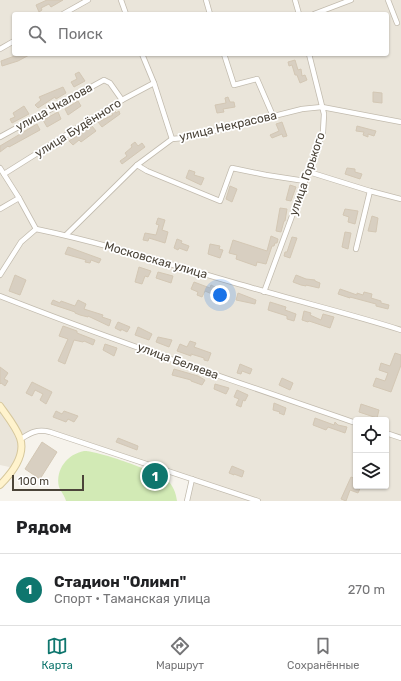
<!DOCTYPE html>
<html lang="ru">
<head>
<meta charset="utf-8">
<style>
	body { margin:0; font-family:Rubik,sans-serif; background:#f2f2f2; color:#202124 }
	.controls { position:absolute; right:12px; bottom:12px; display:grid; overflow:hidden; border-radius:4px; box-shadow:0 1px 3px #0004 }
	.controls button { width:36px; height:36px; display:grid; place-items:center; padding:0; border:0; border-bottom:1px solid #e0e0e0; background:#fff; color:#202124; font:20px sans-serif }
	.scale { position:absolute; left:12px; bottom:10px; width:72px; box-sizing:border-box; padding-left:4px; border:2px solid #4b4439; border-top:0; font-size:11px; line-height:14px; white-space:nowrap; color:#4b4439; -webkit-text-stroke:3px #fff; paint-order:stroke }
	.you { position:absolute; left:220px; top:295px; width:14px; height:14px; margin:-10px; border:3px solid #fff; border-radius:50%; background:#1a73e8; box-shadow:0 0 0 6px #1a73e833 }
	.badge { display:grid; place-items:center; width:26px; height:26px; border-radius:50%; background:#0f766e; color:#fff; font-size:13px; font-weight:700 }
	.pin { position:absolute; translate:-50% -50%; border:2px solid #fff; box-shadow:0 1px 4px #0006 }
	.list { margin:0; padding:0; list-style:none }
	h2 { display:flex; justify-content:space-between; align-items:center; height:52px; margin:0; padding:0 16px; font-size:17px }
	h2 small { font-size:13px; font-weight:400; color:#757577 }
	.list li { display:grid; grid-template-columns:26px 1fr auto; gap:12px; align-items:center; box-sizing:border-box; height:72px; padding:0 16px; border-top:1px solid #e0e0e0 }
	.list b { display:block; font-size:15px; white-space:nowrap }
	.list p { margin:0; font-size:13px; white-space:nowrap; color:#757577 }
	.list em { font-size:13px; font-style:normal; color:#757577 }
	.icon { flex:none; width:22px; height:22px; fill:none; stroke:currentColor; stroke-width:2; stroke-linecap:round; stroke-linejoin:round }
	.map { position:relative; flex:none; width:401px; height:501px; overflow:hidden }
	.search { position:absolute; background:#fff; box-shadow:0 1px 3px #0004; left:12px; right:12px; top:12px; height:44px; display:flex; align-items:center; gap:10px; box-sizing:border-box; padding:0 14px; border-radius:4px; color:#757577; font-size:15px }
	.sheet { height:124px; background:#fff }
	nav { display:flex; justify-content:space-around; align-items:center; box-sizing:border-box; height:56px; border-top:1px solid #e0e0e0; background:#fff; font-size:11px; color:#757577 }
	nav a { display:grid; justify-items:center; gap:2px }
	nav .on { color:#0f766e }
	.map>svg:first-child { display:block }
	.residential { fill:#eae5da; fill-rule:evenodd }
	.pitch { fill:#d2eab5 }
	.building { fill:#d8cfc1; stroke:#d3c7b4 }
	.lines { fill:none; stroke-linecap:round; stroke-linejoin:round }
	.street-casing { stroke:#c2bbae; stroke-width:6 }
	.secondary-casing { stroke:#d6c79b; stroke-width:8 }
	.street { stroke:#fff; stroke-width:4.5 }
	.secondary { stroke:#fff3cd; stroke-width:6 }
	.labels { text-anchor:middle; dominant-baseline:central; stroke-width:3.5; stroke-linejoin:round; paint-order:stroke }
	.street-label { font-size:12px; fill:#4b4439; stroke:#fff }
</style>
</head>
<body>
<div class="map">
<svg width="401" height="501" viewBox="0 0 401 501">
	<rect width="100%" height="100%" fill="#f6f3ec"/>
	<path class="residential" d="M 0,0 L 401,0 L 401,501 L 187,501 L 192,480 L 50,432 L 33,432 L 21,439 L 14,468 L 0,465 ZM 14,14 L 387,14 L 387,54 L 14,54 ZM 356,420 L 386,420 L 386,486 L 356,486 Z"/>
	<path class="pitch" d="M 84,451 C 96,450 157,472 166,479 C 173,485 176,493 177,501 L 66,501 C 65,496 61,492 59,487 C 55,469 68,454 84,451 Z"/>
	<g class="building">
		<path d="M 47,0 L 63,0 L 51,7 L 49,4 L 41,8 L 42,10 L 39,12 L 36,5 Z"/>
		<path d="M 20,54 L 31,54 L 18,61 L 2,66 L 1,61 Z"/>
		<path d="M 295,60 L 298,70 L 301,69 L 302,76 L 305,75 L 307,80 L 300,83 L 297,75 L 295,75 L 292,65 L 289,66 L 288,62 Z"/>
		<path d="M 79,72 L 85,81 L 74,87 L 71,82 L 77,79 L 75,74 Z"/>
		<path d="M 63,87 L 66,93 L 56,99 L 55,97 L 38,108 L 35,105 L 41,100 L 39,97 Z"/>
		<path d="M 373,92 L 382,93 L 382,103 L 373,102 Z"/>
		<path d="M 228,97 L 230,102 L 234,102 L 235,107 L 223,109 L 224,112 L 217,113 L 215,105 L 226,103 L 225,98 Z"/>
		<path d="M 78,101 L 81,106 L 68,115 L 65,109 Z"/>
		<path d="M 24,106 L 29,114 L 12,123 L 10,119 L 15,117 L 13,113 Z"/>
		<path d="M 115,111 L 116,113 L 119,111 L 120,114 L 102,127 L 98,122 L 113,115 L 111,113 Z"/>
		<path d="M 58,112 L 61,119 L 47,127 L 43,120 Z"/>
		<path d="M 282,122 L 287,136 L 283,137 L 282,134 L 272,138 L 270,135 L 279,131 L 276,124 Z"/>
		<path d="M 37,124 L 40,130 L 9,147 L 8,146 L 0,152 L 0,146 Z"/>
		<path d="M 92,126 L 96,131 L 81,142 L 79,140 L 73,145 L 69,141 Z"/>
		<path d="M 357,126 L 376,131 L 374,136 L 368,134 L 368,137 L 363,135 L 364,132 L 356,131 Z"/>
		<path d="M 135,142 L 138,146 L 142,143 L 145,147 L 122,164 L 120,161 L 127,156 L 125,153 L 132,147 L 131,145 Z"/>
		<path d="M 347,168 L 355,169 L 355,172 L 362,174 L 360,179 L 345,174 Z"/>
		<path d="M 189,170 L 195,172 L 194,175 L 204,178 L 201,185 L 186,178 Z"/>
		<path d="M 290,185 L 296,187 L 291,201 L 286,200 Z"/>
		<path d="M 230,186 L 237,189 L 232,202 L 226,199 Z"/>
		<path d="M 280,208 L 287,209 L 285,221 L 284,221 L 281,232 L 276,231 Z"/>
		<path d="M 345,209 L 358,211 L 355,224 L 348,222 L 349,217 L 343,215 Z"/>
		<path d="M 372,216 L 378,218 L 376,232 L 368,231 Z"/>
		<path d="M 158,218 L 165,220 L 162,230 L 168,232 L 165,243 L 149,238 L 148,241 L 143,240 L 145,233 L 156,235 L 159,225 L 156,224 Z"/>
		<path d="M 345,232 L 351,233 L 348,249 L 342,247 Z"/>
		<path d="M 271,236 L 278,239 L 277,243 L 275,243 L 274,246 L 272,246 L 266,264 L 257,262 L 256,266 L 236,259 L 237,255 L 229,253 L 233,240 L 267,251 Z"/>
		<path d="M 292,237 L 297,238 L 290,258 L 284,256 L 285,252 L 287,252 Z"/>
		<path d="M 177,239 L 182,241 L 181,243 L 189,246 L 187,251 L 179,248 L 178,250 L 174,248 Z"/>
		<path d="M 210,244 L 220,246 L 219,249 L 223,250 L 220,258 L 208,254 Z"/>
		<path d="M 68,247 L 101,259 L 99,263 L 91,260 L 90,263 L 85,262 L 86,260 L 65,254 Z"/>
		<path d="M 139,267 L 151,271 L 148,277 L 145,276 L 142,284 L 135,282 Z"/>
		<path d="M 158,272 L 173,276 L 171,283 L 156,278 Z"/>
		<path d="M 15,275 L 26,280 L 20,295 L 9,291 Z"/>
		<path d="M 296,275 L 306,279 L 315,280 L 315,281 L 320,283 L 319,288 L 306,285 L 306,286 L 301,285 L 293,282 Z"/>
		<path d="M 194,282 L 210,288 L 211,285 L 215,287 L 212,294 L 205,291 L 202,297 L 197,295 L 198,292 L 191,289 Z"/>
		<path d="M 340,289 L 357,295 L 357,293 L 363,295 L 364,292 L 372,294 L 371,298 L 381,301 L 381,303 L 389,305 L 388,309 L 376,306 L 376,304 L 350,297 L 350,298 L 338,294 Z"/>
		<path d="M 238,293 L 256,300 L 255,304 L 236,300 Z"/>
		<path d="M 53,300 L 60,303 L 61,301 L 75,306 L 78,300 L 86,304 L 84,309 L 103,315 L 102,317 L 111,320 L 109,326 L 88,316 L 88,317 L 80,315 L 75,313 L 75,312 L 51,304 Z"/>
		<path d="M 270,302 L 286,307 L 285,310 L 296,314 L 294,321 L 287,319 L 287,316 L 268,310 Z"/>
		<path d="M 304,311 L 311,313 L 310,315 L 321,320 L 323,314 L 334,317 L 330,328 L 309,321 L 308,322 L 302,320 Z"/>
		<path d="M 118,322 L 130,327 L 127,332 L 121,329 L 121,331 L 115,328 Z"/>
		<path d="M 63,326 L 77,331 L 77,333 L 95,340 L 93,345 L 84,341 L 83,342 L 74,340 L 65,364 L 58,361 L 68,339 L 59,336 Z"/>
		<path d="M 138,327 L 152,334 L 149,340 L 135,335 Z"/>
		<path d="M 158,337 L 172,340 L 169,347 L 156,342 Z"/>
		<path d="M 190,341 L 196,343 L 194,347 L 211,353 L 208,361 L 204,360 L 204,358 L 191,354 L 191,356 L 177,351 L 180,344 L 187,347 Z"/>
		<path d="M 105,344 L 117,348 L 114,356 L 103,350 Z"/>
		<path d="M 395,353 L 401,355 L 401,365 L 391,392 L 373,386 L 376,378 L 385,381 L 388,373 L 379,370 L 381,363 L 390,366 Z"/>
		<path d="M 240,364 L 252,369 L 250,374 L 242,371 L 241,374 L 237,373 Z"/>
		<path d="M 0,367 L 8,373 L 4,379 L 8,381 L 5,386 L 1,383 L 0,384 Z"/>
		<path d="M 174,369 L 198,376 L 205,380 L 202,385 L 191,381 L 191,380 L 172,375 Z"/>
		<path d="M 282,378 L 293,383 L 290,390 L 279,385 Z"/>
		<path d="M 32,382 L 52,392 L 46,404 L 40,400 L 43,394 L 35,390 L 32,396 L 26,393 Z"/>
		<path d="M 215,384 L 229,388 L 226,394 L 214,389 Z"/>
		<path d="M 237,390 L 248,395 L 245,401 L 243,400 L 241,407 L 236,405 L 239,399 L 234,397 Z"/>
		<path d="M 274,403 L 286,408 L 284,415 L 279,413 L 280,412 L 273,410 Z"/>
		<path d="M 361,404 L 379,410 L 377,418 L 359,412 Z"/>
		<path d="M 56,411 L 62,414 L 64,411 L 78,416 L 74,422 L 68,419 L 66,422 L 53,417 Z"/>
		<path d="M 315,418 L 334,425 L 335,422 L 338,425 L 347,427 L 345,433 L 328,427 L 326,430 L 313,425 Z"/>
		<path d="M 118,438 L 138,446 L 137,450 L 116,442 Z"/>
		<path d="M 42,442 L 57,452 L 40,479 L 25,469 Z"/>
		<path d="M 232,466 L 244,471 L 242,477 L 234,474 L 234,475 L 229,473 Z"/>
		<path d="M 351,477 L 356,479 L 356,486 L 361,486 L 358,493 L 350,490 L 346,501 L 341,499 Z"/>
	</g>
	<g class="lines">
		<g class="street-casing">
			<g id="street">
				<path d="M 121,0 L 126,14"/>
				<path d="M 206,0 L 210,14"/>
				<path d="M 295,0 L 299,14"/>
				<path d="M 388,0 L 397,23"/>
				<path d="M 63,14 L 88,0"/>
				<path d="M 314,14 L 351,0"/>
				<path d="M 0,49 L 14,41"/>
				<path d="M 142,54 L 154,83 L 172,139"/>
				<path d="M 224,54 L 234,85 L 257,79 L 273,116"/>
				<path d="M 0,137 L 104,80 L 110,83 L 122,100"/>
				<path d="M 137,165 L 147,171 L 220,201 L 232,168 L 266,175 L 305,181"/>
				<path d="M 0,168 L 19,198 L 36,229"/>
				<path d="M 309,172 L 370,191 L 401,199"/>
				<path d="M 4,174 L 122,100 L 154,83"/>
				<path d="M 0,209 L 19,198"/>
				<path d="M 66,235 L 137,165 L 172,139 L 183,138 L 222,129 L 302,109 L 322,107 L 401,122"/>
				<path d="M 356,249 L 370,191"/>
				<path d="M 0,275 L 21,242 L 36,229 C 108,244 178,267 249,287 C 300,302 351,314 401,330"/>
				<path d="M 264,292 L 323,132 L 324,114 L 309,54"/>
				<path d="M 0,296 C 117,342 237,382 356,423"/>
				<path d="M 386,433 L 401,438"/>
				<path d="M 21,439 C 31,432 38,429 50,432 L 258,501"/>
				<path d="M 187,501 L 192,479"/>
			</g>
		</g>
		<g class="secondary-casing">
			<path id="secondary" d="M 0,406 C 7,416 16,427 20,438 C 26,455 11,474 0,485"/>
		</g>
		<use href="#street" class="street"/>
		<use href="#secondary" class="secondary"/>
	</g>
	<g class="labels">
		<g class="street-label">
			<text transform="translate(54 107) rotate(-29)">улица Чкалова</text>
			<text transform="translate(228 126) rotate(-13)">улица Некрасова</text>
			<text transform="translate(78 128) rotate(-32)">улица Будённого</text>
			<text transform="translate(307 174) rotate(-71)">улица Горького</text>
			<text transform="translate(156 260) rotate(16)">Московская улица</text>
			<text transform="translate(178 361) rotate(20)">улица Беляева</text>
		</g>
	</g>
</svg>
<div class="controls">
<button><svg class="icon" aria-label="locate" viewBox="0 0 24 24"><circle cx="12" cy="12" r="6"/><path d="M12 2v4M12 18v4M2 12h4M18 12h4"/></svg></button>
<button><svg class="icon" aria-label="layers" viewBox="0 0 24 24"><path d="M12 4l9 5-9 5-9-5zM3 14l9 5 9-5"/></svg></button>
</div>
<div class="scale">100 m</div>
<div class="you"></div>
<div class="pin badge" style="left:155px;top:476px">1</div>
<div class="search"><svg class="icon" aria-label="search" viewBox="0 0 24 24"><circle cx="10" cy="10" r="6"/><path d="M15 15l6 6"/></svg>Поиск</div>
</div>
<section class="sheet">
<h2>Рядом<small></small></h2>
<ul class="list">
<li><span class="badge">1</span><div><b>Стадион &quot;Олимп&quot;</b><p>Спорт · Таманская улица</p></div><em>270 m</em></li>
</ul>
</section>
<nav>
<a class="on"><svg class="icon" aria-label="map" viewBox="0 0 24 24"><path d="M3 6l6-2 6 2 6-2v14l-6 2-6-2-6 2zM9 4v14M15 6v14"/></svg>Карта</a>
<a><svg class="icon" aria-label="directions" viewBox="0 0 24 24"><path d="M12 3l9 9-9 9-9-9zM9 14v-3h6M13 9l2 2-2 2"/></svg>Маршрут</a>
<a><svg class="icon" aria-label="saved" viewBox="0 0 24 24"><path d="M7 4h10v16l-5-4-5 4z"/></svg>Сохранённые</a>
</nav>
</body>
</html>
